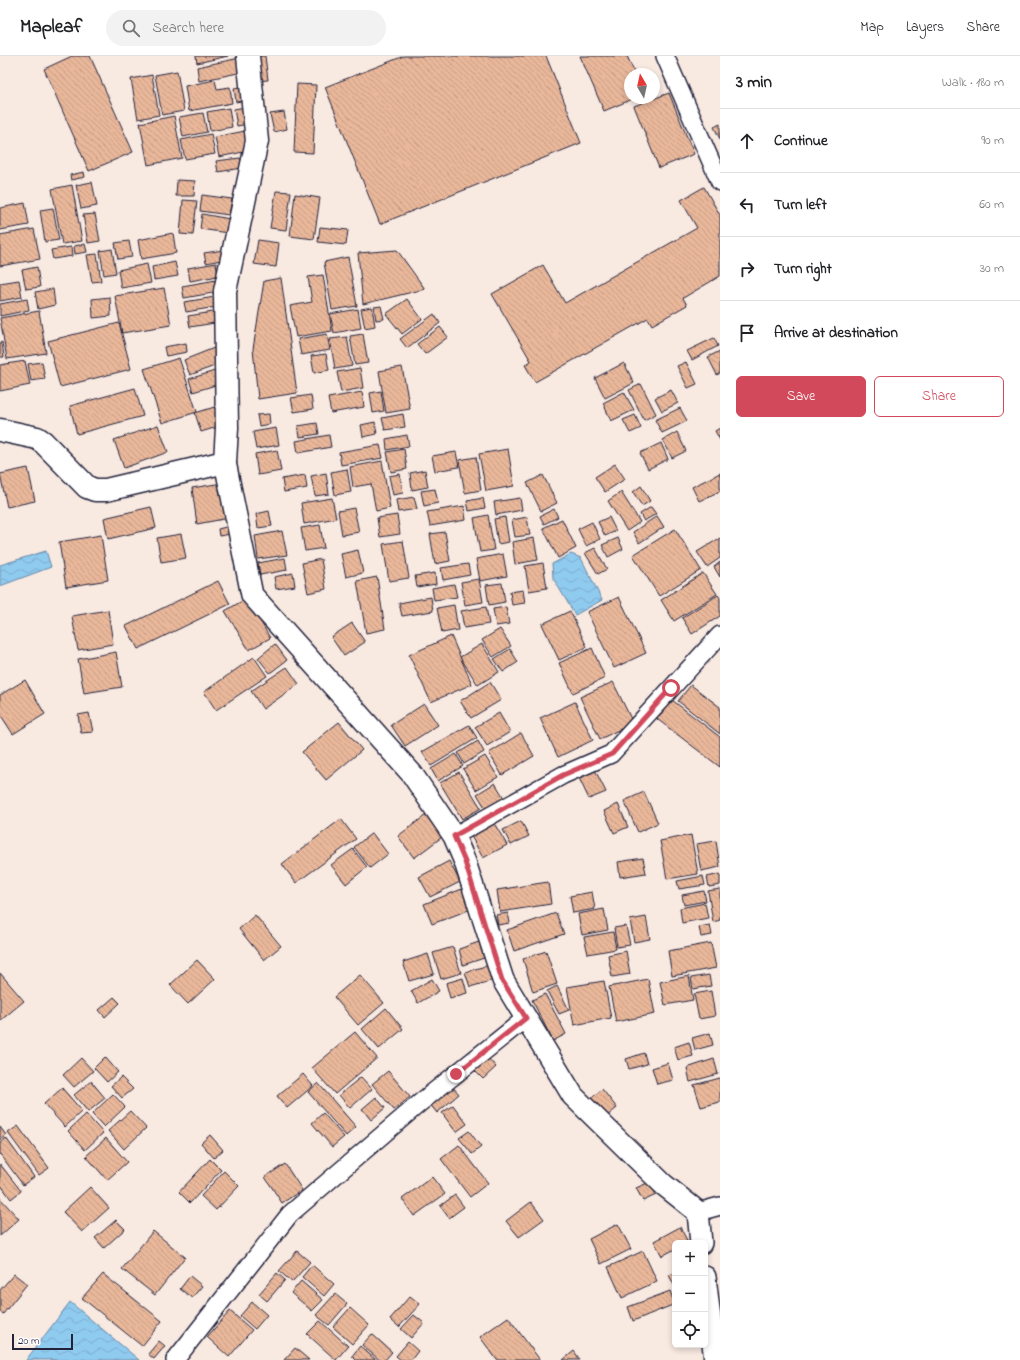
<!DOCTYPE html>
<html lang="en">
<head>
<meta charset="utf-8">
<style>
	body { margin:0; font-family:"Indie Flower",sans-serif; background:#f2f2f2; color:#202124 }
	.controls { position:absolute; right:12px; bottom:12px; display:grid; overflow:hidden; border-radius:6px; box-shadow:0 2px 6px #0003 }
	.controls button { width:36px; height:36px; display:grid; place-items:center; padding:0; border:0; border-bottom:1px solid #e0e0e0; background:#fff; color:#202124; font:20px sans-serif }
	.compass { position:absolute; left:624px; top:12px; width:36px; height:36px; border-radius:50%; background:#fff; box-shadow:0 2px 6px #0003; rotate:351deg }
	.scale { position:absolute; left:12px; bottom:10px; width:61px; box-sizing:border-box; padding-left:4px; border:2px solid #22223b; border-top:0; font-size:11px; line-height:14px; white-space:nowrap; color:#22223b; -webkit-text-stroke:3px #fff; paint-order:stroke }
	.stop { position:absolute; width:12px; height:12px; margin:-9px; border:3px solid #d1495b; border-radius:50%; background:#fff }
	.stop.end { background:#d1495b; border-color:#fff; box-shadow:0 1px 4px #0008 }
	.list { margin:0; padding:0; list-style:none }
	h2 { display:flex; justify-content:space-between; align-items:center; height:52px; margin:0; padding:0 16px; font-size:17px }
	h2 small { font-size:13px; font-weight:400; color:#757577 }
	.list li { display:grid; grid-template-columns:26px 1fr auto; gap:12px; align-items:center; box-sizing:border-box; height:64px; padding:0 16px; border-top:1px solid #e0e0e0 }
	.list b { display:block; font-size:15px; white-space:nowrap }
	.list em { font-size:13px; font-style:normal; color:#757577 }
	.actions { display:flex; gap:8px; padding:12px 16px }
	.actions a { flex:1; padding:9px 0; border:1px solid #d1495b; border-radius:6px; text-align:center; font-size:14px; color:#d1495b }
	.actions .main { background:#d1495b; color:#fff }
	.icon { flex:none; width:22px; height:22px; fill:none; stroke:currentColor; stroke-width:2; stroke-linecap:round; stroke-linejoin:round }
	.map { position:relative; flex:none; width:720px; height:1304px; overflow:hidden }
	header { display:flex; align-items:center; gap:24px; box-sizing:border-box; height:56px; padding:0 20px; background:#fff; border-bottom:1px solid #e0e0e0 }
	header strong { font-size:19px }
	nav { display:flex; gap:22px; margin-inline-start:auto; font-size:14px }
	.search { width:280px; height:36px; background:#f2f2f2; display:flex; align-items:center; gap:10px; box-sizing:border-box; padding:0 14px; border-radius:22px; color:#757577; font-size:15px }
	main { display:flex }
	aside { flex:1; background:#fff }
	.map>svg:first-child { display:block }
	.water { fill:url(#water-waves); stroke:#6387a7 }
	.building { fill:url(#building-back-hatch); stroke:#22223b }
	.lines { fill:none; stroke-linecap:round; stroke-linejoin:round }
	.minor-casing { stroke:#22223b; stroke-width:20 }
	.tertiary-casing { stroke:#22223b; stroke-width:24 }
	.secondary-casing { stroke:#22223b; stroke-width:25 }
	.minor { stroke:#fff; stroke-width:17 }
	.tertiary { stroke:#fff; stroke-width:21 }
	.secondary { stroke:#fff; stroke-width:22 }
	.route { stroke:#d1495b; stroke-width:5 }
</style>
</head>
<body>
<header>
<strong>Mapleaf</strong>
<div class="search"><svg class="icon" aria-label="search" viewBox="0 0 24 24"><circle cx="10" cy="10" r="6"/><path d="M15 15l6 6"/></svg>Search here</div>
<nav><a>Map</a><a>Layers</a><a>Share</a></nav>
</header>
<main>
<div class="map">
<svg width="720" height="1304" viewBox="0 0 720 1304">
	<defs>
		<pattern id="water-waves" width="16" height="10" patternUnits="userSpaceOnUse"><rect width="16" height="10" fill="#8fcaef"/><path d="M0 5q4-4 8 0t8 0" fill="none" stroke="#7badce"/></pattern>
		<pattern id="building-back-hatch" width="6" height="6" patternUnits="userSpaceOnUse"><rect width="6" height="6" fill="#e9b79a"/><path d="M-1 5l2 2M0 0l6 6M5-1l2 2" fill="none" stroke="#c89d86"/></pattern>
	</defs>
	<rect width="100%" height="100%" fill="#f8e9e1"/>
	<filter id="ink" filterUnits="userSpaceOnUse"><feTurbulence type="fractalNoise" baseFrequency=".025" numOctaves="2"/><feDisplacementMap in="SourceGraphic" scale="8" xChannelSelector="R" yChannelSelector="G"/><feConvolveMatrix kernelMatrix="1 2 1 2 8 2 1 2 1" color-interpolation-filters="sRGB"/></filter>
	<g filter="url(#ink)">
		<g class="water">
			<path d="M 46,495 L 51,511 L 0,530 L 0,509 Z"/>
			<path d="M 571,498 L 581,502 L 602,544 L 575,559 L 553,522 L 552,508 Z"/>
			<path d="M 70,1246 L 139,1304 L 26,1304 Z"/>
		</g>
		<g class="building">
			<path d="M 72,0 L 90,0 L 133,96 L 89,115 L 44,13 Z"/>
			<path d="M 196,0 L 228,0 L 197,7 Z"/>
			<path d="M 251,0 L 265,0 L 268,24 L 255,25 Z"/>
			<path d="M 404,0 L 546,0 L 581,87 L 380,168 L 325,31 Z"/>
			<path d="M 580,0 L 627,0 L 635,18 L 630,18 L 630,42 L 635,42 L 604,55 Z"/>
			<path d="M 240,2 L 243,16 L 199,25 L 197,11 Z"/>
			<path d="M 177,15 L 184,55 L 162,59 L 155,19 Z"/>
			<path d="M 152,19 L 159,59 L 138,63 L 131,23 Z"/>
			<path d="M 215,24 L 217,33 L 230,31 L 232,47 L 189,55 L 185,30 Z"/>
			<path d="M 297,28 L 316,29 L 313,97 L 294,96 Z"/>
			<path d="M 248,30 L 250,43 L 236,46 L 234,32 Z"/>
			<path d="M 669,37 L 694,98 L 659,112 L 634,50 Z"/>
			<path d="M 245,51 L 248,68 L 237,70 L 234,53 Z"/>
			<path d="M 229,52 L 232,71 L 210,75 L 207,56 Z"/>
			<path d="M 284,56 L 287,73 L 274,76 L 270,58 Z"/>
			<path d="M 203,57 L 207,76 L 183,81 L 179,61 Z"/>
			<path d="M 174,60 L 182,102 L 148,109 L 140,67 Z"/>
			<path d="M 720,68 L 720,83 L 714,71 Z"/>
			<path d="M 245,75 L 248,95 L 219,101 L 215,81 Z"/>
			<path d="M 211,78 L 215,98 L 185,103 L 181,84 Z"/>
			<path d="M 240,102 L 242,112 L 218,116 L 216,105 Z"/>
			<path d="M 84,116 L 85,121 L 71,124 L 70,119 Z"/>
			<path d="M 177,124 L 195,125 L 194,140 L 176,140 Z"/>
			<path d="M 92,126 L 97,150 L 81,153 L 76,129 Z"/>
			<path d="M 72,129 L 82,185 L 62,188 L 52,133 Z"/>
			<path d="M 704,131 L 720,159 L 720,220 L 683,242 L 687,249 L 652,269 L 648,262 L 535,326 L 525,309 L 531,305 L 492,238 L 543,209 L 565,247 L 697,172 L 681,144 Z"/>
			<path d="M 276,135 L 291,136 L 286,174 L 270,172 Z"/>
			<path d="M 295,138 L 320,142 L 314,183 L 290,180 Z"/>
			<path d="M 202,139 L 232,143 L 229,159 L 200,155 Z"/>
			<path d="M 183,144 L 197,145 L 193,179 L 180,178 Z"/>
			<path d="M 25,147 L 29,169 L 0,174 L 0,152 Z"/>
			<path d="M 53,152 L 59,184 L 45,186 L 40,154 Z"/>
			<path d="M 95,158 L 100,185 L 88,187 L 83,159 Z"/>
			<path d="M 202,158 L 230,163 L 228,177 L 200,173 Z"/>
			<path d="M 320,171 L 348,174 L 346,189 L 318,186 Z"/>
			<path d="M 34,173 L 40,203 L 0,210 L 0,179 Z"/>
			<path d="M 173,177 L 176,197 L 141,203 L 138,184 Z"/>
			<path d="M 258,184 L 279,187 L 276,211 L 254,208 Z"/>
			<path d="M 129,185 L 132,201 L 118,203 L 115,187 Z"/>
			<path d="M 85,188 L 87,196 L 75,198 L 74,190 Z"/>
			<path d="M 71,191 L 72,200 L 53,203 L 51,194 Z"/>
			<path d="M 112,193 L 116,217 L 104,219 L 100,195 Z"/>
			<path d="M 224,194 L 226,203 L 206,207 L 204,197 Z"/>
			<path d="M 397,194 L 425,233 L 363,248 L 358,197 Z"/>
			<path d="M 97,198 L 101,225 L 92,226 L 87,199 Z"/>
			<path d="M 348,201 L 357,250 L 332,254 L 324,206 Z"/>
			<path d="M 175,206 L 178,220 L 154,224 L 152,211 Z"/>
			<path d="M 216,207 L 218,220 L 190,225 L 188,212 Z"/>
			<path d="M 147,208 L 151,227 L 121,232 L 118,214 Z"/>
			<path d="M 37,211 L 40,231 L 26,233 L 22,214 Z"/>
			<path d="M 323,219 L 332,275 L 296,281 L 290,250 L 312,246 L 308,221 Z"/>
			<path d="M 281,222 L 297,337 L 258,343 L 253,293 L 264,225 Z"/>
			<path d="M 222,223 L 224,235 L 184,242 L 182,230 Z"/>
			<path d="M 19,224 L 22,241 L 0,245 L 0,227 Z"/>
			<path d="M 164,232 L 171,269 L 122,277 L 115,240 Z"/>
			<path d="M 53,233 L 55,249 L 38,253 L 35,236 Z"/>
			<path d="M 110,241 L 111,260 L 93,262 L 92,243 Z"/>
			<path d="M 215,241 L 216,251 L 186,256 L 184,246 Z"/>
			<path d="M 27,243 L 29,254 L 0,260 L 0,248 Z"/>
			<path d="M 407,243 L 422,263 L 402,278 L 386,258 Z"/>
			<path d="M 381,250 L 384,263 L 376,264 L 374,251 Z"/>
			<path d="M 372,251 L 375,270 L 365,272 L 361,253 Z"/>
			<path d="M 358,253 L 361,272 L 334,277 L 330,258 Z"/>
			<path d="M 39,255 L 46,297 L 7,303 L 0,262 Z"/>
			<path d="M 219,255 L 221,266 L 190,271 L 188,260 Z"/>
			<path d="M 434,258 L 440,267 L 407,292 L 400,283 Z"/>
			<path d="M 119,267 L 131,313 L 60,331 L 48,285 Z"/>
			<path d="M 440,271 L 448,281 L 425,298 L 417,288 Z"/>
			<path d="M 327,278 L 330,294 L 301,299 L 298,283 Z"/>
			<path d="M 363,278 L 368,307 L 355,309 L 350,280 Z"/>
			<path d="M 347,281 L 352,310 L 335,313 L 330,283 Z"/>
			<path d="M 714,282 L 718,290 L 692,304 L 687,295 Z"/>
			<path d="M 2,286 L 4,301 L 0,301 L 0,287 Z"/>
			<path d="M 186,287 L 187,296 L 166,300 L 164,291 Z"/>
			<path d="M 214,292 L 220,308 L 190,319 L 184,304 Z"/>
			<path d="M 720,295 L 720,317 L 717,319 L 708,301 Z"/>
			<path d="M 326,298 L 329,314 L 314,317 L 311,300 Z"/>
			<path d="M 179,302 L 197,356 L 162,367 L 144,313 Z"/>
			<path d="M 25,305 L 30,329 L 0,335 L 0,309 Z"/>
			<path d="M 42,306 L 45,323 L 31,325 L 28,308 Z"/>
			<path d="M 686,306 L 697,328 L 688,332 L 677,310 Z"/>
			<path d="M 624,307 L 634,327 L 605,342 L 595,322 Z"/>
			<path d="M 402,311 L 410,353 L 386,357 L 379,315 Z"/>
			<path d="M 360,312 L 363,332 L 341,336 L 337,316 Z"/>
			<path d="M 218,314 L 222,327 L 193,336 L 189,323 Z"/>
			<path d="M 641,328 L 656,358 L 644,364 L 629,334 Z"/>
			<path d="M 135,332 L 143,360 L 77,378 L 70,350 Z"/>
			<path d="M 671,334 L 678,347 L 662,355 L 655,342 Z"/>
			<path d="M 381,335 L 384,355 L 373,357 L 370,337 Z"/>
			<path d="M 362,336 L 364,351 L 331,357 L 328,342 Z"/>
			<path d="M 624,336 L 634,354 L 611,365 L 603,347 Z"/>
			<path d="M 311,339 L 313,353 L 294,356 L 291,342 Z"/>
			<path d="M 221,349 L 227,368 L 201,376 L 195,357 Z"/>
			<path d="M 680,352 L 687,365 L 662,377 L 655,364 Z"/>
			<path d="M 269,358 L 270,368 L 259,370 L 257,359 Z"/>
			<path d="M 403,358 L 405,371 L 385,374 L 382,362 Z"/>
			<path d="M 635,359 L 641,372 L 630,377 L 623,364 Z"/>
			<path d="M 375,366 L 377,378 L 363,381 L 361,369 Z"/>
			<path d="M 317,367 L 319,378 L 300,381 L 298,370 Z"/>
			<path d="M 158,369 L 168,396 L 124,412 L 114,384 Z"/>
			<path d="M 276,372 L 279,389 L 256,393 L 253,376 Z"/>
			<path d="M 720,372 L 720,384 L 715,375 Z"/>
			<path d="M 677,376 L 686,395 L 672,402 L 663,384 Z"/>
			<path d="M 329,379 L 331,391 L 298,397 L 296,385 Z"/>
			<path d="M 407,379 L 409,390 L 387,394 L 386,383 Z"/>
			<path d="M 661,387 L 668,403 L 648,413 L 640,397 Z"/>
			<path d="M 380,389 L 383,402 L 341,409 L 339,396 Z"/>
			<path d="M 404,393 L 407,413 L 391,416 L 387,396 Z"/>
			<path d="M 508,393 L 514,430 L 486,435 L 479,398 Z"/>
			<path d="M 277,394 L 281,415 L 258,419 L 255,398 Z"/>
			<path d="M 456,396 L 459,411 L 435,415 L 432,400 Z"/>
			<path d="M 476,401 L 481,434 L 465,437 L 459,404 Z"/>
			<path d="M 382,405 L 390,452 L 376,455 L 371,428 L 353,431 L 350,411 Z"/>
			<path d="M 615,408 L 625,423 L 605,436 L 595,421 Z"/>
			<path d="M 28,412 L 35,445 L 7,451 L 0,418 Z"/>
			<path d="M 347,413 L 351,436 L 335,439 L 331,416 Z"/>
			<path d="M 425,414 L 428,431 L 412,434 L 410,417 Z"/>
			<path d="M 326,417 L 329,438 L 315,440 L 311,420 Z"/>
			<path d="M 720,417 L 720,435 L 699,445 L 692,431 Z"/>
			<path d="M 400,418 L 403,437 L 393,439 L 389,420 Z"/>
			<path d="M 305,419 L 307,432 L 284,436 L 282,423 Z"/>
			<path d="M 543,419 L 557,447 L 541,455 L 527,427 Z"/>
			<path d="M 222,427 L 229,462 L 197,468 L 192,432 Z"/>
			<path d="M 641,430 L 650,445 L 642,450 L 633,436 Z"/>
			<path d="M 435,433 L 438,447 L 424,450 L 421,435 Z"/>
			<path d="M 621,436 L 640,466 L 627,475 L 608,445 Z"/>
			<path d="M 414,441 L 417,453 L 398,456 L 396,444 Z"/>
			<path d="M 332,442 L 336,462 L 304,468 L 301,447 Z"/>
			<path d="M 483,442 L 485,452 L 469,455 L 467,445 Z"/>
			<path d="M 520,442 L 522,454 L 496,459 L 494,446 Z"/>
			<path d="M 464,450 L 466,464 L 430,470 L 427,456 Z"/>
			<path d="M 151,451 L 156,472 L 108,483 L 104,462 Z"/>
			<path d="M 651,451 L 656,458 L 644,465 L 640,458 Z"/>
			<path d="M 354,452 L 359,476 L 342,479 L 338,455 Z"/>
			<path d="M 554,453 L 558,461 L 544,468 L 540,460 Z"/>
			<path d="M 269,455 L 272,470 L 258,472 L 256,458 Z"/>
			<path d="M 397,459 L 400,478 L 380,481 L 377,462 Z"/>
			<path d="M 488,459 L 494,494 L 480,496 L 474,462 Z"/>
			<path d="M 657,460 L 664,471 L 639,487 L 633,476 Z"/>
			<path d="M 505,461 L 509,486 L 498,488 L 494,463 Z"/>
			<path d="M 527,461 L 530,479 L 515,481 L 512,464 Z"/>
			<path d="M 609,461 L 616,475 L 605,480 L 598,466 Z"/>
			<path d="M 562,463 L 576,492 L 558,502 L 543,472 Z"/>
			<path d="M 592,466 L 600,483 L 586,490 L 578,473 Z"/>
			<path d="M 320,469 L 324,492 L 305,495 L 301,472 Z"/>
			<path d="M 230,470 L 231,478 L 219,480 L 218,473 Z"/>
			<path d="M 675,473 L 701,514 L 659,540 L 633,499 Z"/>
			<path d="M 282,475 L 287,499 L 258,503 L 255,480 Z"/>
			<path d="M 445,476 L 450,505 L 435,508 L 430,478 Z"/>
			<path d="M 181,478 L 186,502 L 161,506 L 157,482 Z"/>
			<path d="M 101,479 L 108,524 L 66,531 L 59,486 Z"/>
			<path d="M 534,482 L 538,504 L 515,508 L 512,486 Z"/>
			<path d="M 618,482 L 623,493 L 608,501 L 602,489 Z"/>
			<path d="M 720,482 L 720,502 L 707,511 L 697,496 Z"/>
			<path d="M 403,485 L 409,522 L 389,525 L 383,488 Z"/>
			<path d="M 595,492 L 607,513 L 598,518 L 585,497 Z"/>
			<path d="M 358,494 L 363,517 L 346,521 L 341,498 Z"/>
			<path d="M 503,498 L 507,520 L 480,525 L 476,503 Z"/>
			<path d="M 285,502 L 287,514 L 260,519 L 258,507 Z"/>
			<path d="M 321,503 L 326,533 L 308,537 L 302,507 Z"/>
			<path d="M 720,506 L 720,521 L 714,511 Z"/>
			<path d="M 543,507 L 547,532 L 529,535 L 525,510 Z"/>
			<path d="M 468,508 L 470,519 L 443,524 L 441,512 Z"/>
			<path d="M 293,517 L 295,530 L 276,533 L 274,521 Z"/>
			<path d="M 435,517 L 436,528 L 417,531 L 415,520 Z"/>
			<path d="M 703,517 L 717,538 L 674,565 L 661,544 Z"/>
			<path d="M 377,521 L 385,573 L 366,577 L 357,525 Z"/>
			<path d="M 479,523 L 483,546 L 465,549 L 461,526 Z"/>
			<path d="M 218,525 L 230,548 L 138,593 L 126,570 Z"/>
			<path d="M 502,527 L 505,546 L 489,549 L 486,529 Z"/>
			<path d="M 454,528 L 457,541 L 434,544 L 432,532 Z"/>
			<path d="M 523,534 L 525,547 L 512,549 L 510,536 Z"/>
			<path d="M 718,539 L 720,542 L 720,560 L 692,578 L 682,562 Z"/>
			<path d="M 431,541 L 433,555 L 402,560 L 399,547 Z"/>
			<path d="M 619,541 L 646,597 L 614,612 L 587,556 Z"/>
			<path d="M 247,542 L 270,582 L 249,594 L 225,555 Z"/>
			<path d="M 454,549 L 458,574 L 442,577 L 437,552 Z"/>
			<path d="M 486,551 L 489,568 L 464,572 L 461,555 Z"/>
			<path d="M 506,551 L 509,568 L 496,570 L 493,553 Z"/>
			<path d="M 108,554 L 113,588 L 78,594 L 72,560 Z"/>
			<path d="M 570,555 L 587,591 L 559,604 L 542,568 Z"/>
			<path d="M 352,567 L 365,586 L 344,600 L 331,581 Z"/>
			<path d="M 500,573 L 511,590 L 493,601 L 482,584 Z"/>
			<path d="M 451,580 L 472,628 L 431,646 L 409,599 Z"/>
			<path d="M 275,588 L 287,604 L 270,617 L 258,602 Z"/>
			<path d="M 482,588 L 499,616 L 478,629 L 460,601 Z"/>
			<path d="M 592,592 L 605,622 L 573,637 L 559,607 Z"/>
			<path d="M 510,593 L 518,606 L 503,616 L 494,603 Z"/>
			<path d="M 116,596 L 122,631 L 84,637 L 78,603 Z"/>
			<path d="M 254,601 L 267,620 L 216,654 L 204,636 Z"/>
			<path d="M 287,611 L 299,628 L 263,653 L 251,635 Z"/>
			<path d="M 25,624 L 45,658 L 13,678 L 0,658 L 0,639 Z"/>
			<path d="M 490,626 L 501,644 L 471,662 L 460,645 Z"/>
			<path d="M 613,626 L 633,667 L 600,683 L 580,641 Z"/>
			<path d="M 691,629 L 720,651 L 720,678 L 678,645 Z"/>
			<path d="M 672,644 L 720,681 L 720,711 L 657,663 Z"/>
			<path d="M 575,646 L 593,684 L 558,701 L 540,662 Z"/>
			<path d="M 424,648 L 438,669 L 405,690 L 391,669 Z"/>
			<path d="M 89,657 L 93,676 L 81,677 L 78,659 Z"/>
			<path d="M 499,657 L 510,676 L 487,690 L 475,671 Z"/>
			<path d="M 339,666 L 362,694 L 326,724 L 302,696 Z"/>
			<path d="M 469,669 L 477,682 L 431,710 L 422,696 Z"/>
			<path d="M 521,677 L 534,700 L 502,719 L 489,697 Z"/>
			<path d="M 478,685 L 484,696 L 464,708 L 458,697 Z"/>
			<path d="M 456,698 L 463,710 L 438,725 L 431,713 Z"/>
			<path d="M 485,700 L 498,721 L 476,734 L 463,713 Z"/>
			<path d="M 595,714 L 606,736 L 589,743 L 579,722 Z"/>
			<path d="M 459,716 L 481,752 L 462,763 L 440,727 Z"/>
			<path d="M 495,727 L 504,742 L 486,753 L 477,738 Z"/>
			<path d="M 644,736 L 658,767 L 638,776 L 624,745 Z"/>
			<path d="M 618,748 L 628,771 L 614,777 L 604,755 Z"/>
			<path d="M 430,756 L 446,778 L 414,802 L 398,780 Z"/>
			<path d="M 341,763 L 356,783 L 296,827 L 282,808 Z"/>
			<path d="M 521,765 L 529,780 L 511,789 L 503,774 Z"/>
			<path d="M 494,767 L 507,789 L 483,802 L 471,780 Z"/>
			<path d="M 372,777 L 388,798 L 370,812 L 354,791 Z"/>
			<path d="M 691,779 L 698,818 L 667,823 L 660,785 Z"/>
			<path d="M 716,785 L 720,811 L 701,815 L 696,788 Z"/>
			<path d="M 353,793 L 367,811 L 346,828 L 331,809 Z"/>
			<path d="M 643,802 L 646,817 L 620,821 L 618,806 Z"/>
			<path d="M 449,805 L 460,826 L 430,841 L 419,821 Z"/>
			<path d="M 720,818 L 720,829 L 709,831 L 707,821 Z"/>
			<path d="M 703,820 L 705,829 L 679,833 L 677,825 Z"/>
			<path d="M 548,826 L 551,848 L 500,856 L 497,834 Z"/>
			<path d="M 462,833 L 471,853 L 432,868 L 424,848 Z"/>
			<path d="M 720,833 L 720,864 L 713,866 L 708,835 Z"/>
			<path d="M 704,835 L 706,845 L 684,849 L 682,839 Z"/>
			<path d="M 592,836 L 595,853 L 573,857 L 570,840 Z"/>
			<path d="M 705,847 L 708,862 L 682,867 L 680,852 Z"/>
			<path d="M 604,853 L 608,874 L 582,879 L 578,858 Z"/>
			<path d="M 508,857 L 510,867 L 498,869 L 496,859 Z"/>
			<path d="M 556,857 L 564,878 L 514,895 L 507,874 Z"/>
			<path d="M 255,859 L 281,890 L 264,904 L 239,873 Z"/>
			<path d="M 646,861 L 650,883 L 634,886 L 630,864 Z"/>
			<path d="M 710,869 L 712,879 L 701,881 L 699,871 Z"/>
			<path d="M 626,870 L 630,889 L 617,891 L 614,872 Z"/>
			<path d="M 613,876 L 616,893 L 588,898 L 584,881 Z"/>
			<path d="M 479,886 L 484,902 L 463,909 L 459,893 Z"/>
			<path d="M 711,887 L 716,912 L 672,920 L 668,895 Z"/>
			<path d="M 453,891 L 461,917 L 441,923 L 433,897 Z"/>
			<path d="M 546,895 L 557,928 L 533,936 L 523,903 Z"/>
			<path d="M 626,895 L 630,918 L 612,921 L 608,899 Z"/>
			<path d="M 428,898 L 434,918 L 409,925 L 403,906 Z"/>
			<path d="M 197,904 L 215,923 L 188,948 L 170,929 Z"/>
			<path d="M 489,909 L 494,924 L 470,931 L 465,916 Z"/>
			<path d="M 0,917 L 24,945 L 0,965 Z"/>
			<path d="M 360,919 L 384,947 L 358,969 L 334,941 Z"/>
			<path d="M 709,919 L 711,930 L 693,933 L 691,922 Z"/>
			<path d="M 689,920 L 693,944 L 665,949 L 660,926 Z"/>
			<path d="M 463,922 L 467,937 L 450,942 L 446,927 Z"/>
			<path d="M 432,923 L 439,935 L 418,947 L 411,935 Z"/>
			<path d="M 648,923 L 655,958 L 616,966 L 609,931 Z"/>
			<path d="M 604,925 L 611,962 L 574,969 L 567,931 Z"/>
			<path d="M 557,930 L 569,954 L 559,958 L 547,935 Z"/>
			<path d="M 711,935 L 715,960 L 699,963 L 694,938 Z"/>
			<path d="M 545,938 L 566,978 L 553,985 L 532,944 Z"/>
			<path d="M 114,941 L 120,947 L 105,961 L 99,954 Z"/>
			<path d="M 386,952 L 403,973 L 379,993 L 362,973 Z"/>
			<path d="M 355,976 L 377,1002 L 335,1038 L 312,1012 Z"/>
			<path d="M 710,977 L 713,989 L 695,994 L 692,982 Z"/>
			<path d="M 689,986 L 693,1000 L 678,1004 L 674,991 Z"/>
			<path d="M 644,997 L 647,1008 L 629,1013 L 626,1003 Z"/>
			<path d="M 105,1001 L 118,1016 L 107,1026 L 94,1012 Z"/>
			<path d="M 81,1002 L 93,1015 L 74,1031 L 63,1019 Z"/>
			<path d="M 488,1002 L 496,1011 L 483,1023 L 475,1015 Z"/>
			<path d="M 714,1003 L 718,1018 L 690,1026 L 687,1012 Z"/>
			<path d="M 668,1007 L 673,1024 L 657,1028 L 652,1012 Z"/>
			<path d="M 388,1015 L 410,1041 L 394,1054 L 372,1028 Z"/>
			<path d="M 303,1018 L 313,1030 L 287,1052 L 277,1040 Z"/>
			<path d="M 121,1021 L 133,1033 L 122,1042 L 111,1030 Z"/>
			<path d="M 361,1021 L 372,1033 L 350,1052 L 339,1039 Z"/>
			<path d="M 720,1022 L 720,1046 L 701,1051 L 694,1029 Z"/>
			<path d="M 91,1025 L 105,1042 L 88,1056 L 74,1039 Z"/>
			<path d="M 318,1027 L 356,1071 L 346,1080 L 308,1036 Z"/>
			<path d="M 451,1029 L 459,1038 L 437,1057 L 429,1047 Z"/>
			<path d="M 62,1032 L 82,1055 L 65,1071 L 44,1048 Z"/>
			<path d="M 602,1033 L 617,1052 L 602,1064 L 588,1045 Z"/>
			<path d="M 113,1038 L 125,1051 L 104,1071 L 92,1058 Z"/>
			<path d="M 376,1041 L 385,1052 L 371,1064 L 362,1053 Z"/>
			<path d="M 453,1049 L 467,1068 L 456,1076 L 442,1057 Z"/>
			<path d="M 130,1055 L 146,1072 L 124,1093 L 108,1075 Z"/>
			<path d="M 323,1057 L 344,1081 L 332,1091 L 312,1067 Z"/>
			<path d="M 86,1058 L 103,1077 L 85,1094 L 68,1075 Z"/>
			<path d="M 18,1070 L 49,1112 L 39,1119 L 8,1077 Z"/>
			<path d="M 0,1071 L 6,1079 L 0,1084 Z"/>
			<path d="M 469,1075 L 481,1091 L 472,1098 L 459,1082 Z"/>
			<path d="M 210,1079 L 223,1094 L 214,1102 L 201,1087 Z"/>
			<path d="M 6,1082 L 34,1121 L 23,1129 L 0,1098 L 0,1087 Z"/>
			<path d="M 106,1082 L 127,1106 L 107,1124 L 86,1100 Z"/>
			<path d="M 459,1089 L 488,1127 L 470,1141 L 441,1103 Z"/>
			<path d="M 210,1103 L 221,1114 L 190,1147 L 179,1136 Z"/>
			<path d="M 0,1108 L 21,1135 L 11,1143 L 0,1128 Z"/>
			<path d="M 285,1108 L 302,1134 L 282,1147 L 265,1121 Z"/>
			<path d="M 224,1115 L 239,1130 L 216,1154 L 201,1140 Z"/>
			<path d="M 432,1121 L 445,1138 L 414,1160 L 402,1143 Z"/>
			<path d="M 650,1126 L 656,1139 L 643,1145 L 636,1132 Z"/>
			<path d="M 90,1131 L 109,1152 L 82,1176 L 63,1156 Z"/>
			<path d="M 455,1139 L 464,1151 L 449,1162 L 440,1150 Z"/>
			<path d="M 0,1142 L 19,1163 L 0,1180 Z"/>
			<path d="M 531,1146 L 544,1163 L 519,1181 L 506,1165 Z"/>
			<path d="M 116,1164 L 125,1173 L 104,1192 L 95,1182 Z"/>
			<path d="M 618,1168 L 631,1193 L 601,1208 L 589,1183 Z"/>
			<path d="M 680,1171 L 688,1186 L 675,1187 L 675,1193 L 662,1200 L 654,1185 Z"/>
			<path d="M 153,1175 L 185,1201 L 155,1239 L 122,1213 Z"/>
			<path d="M 297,1195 L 310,1206 L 292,1226 L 279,1215 Z"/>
			<path d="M 643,1195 L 657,1225 L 622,1242 L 608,1211 Z"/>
			<path d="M 312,1209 L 334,1228 L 324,1240 L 302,1221 Z"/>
			<path d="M 277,1217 L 285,1224 L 267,1245 L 259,1238 Z"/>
			<path d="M 675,1217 L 675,1229 L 674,1229 L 669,1219 Z"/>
			<path d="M 14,1218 L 27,1228 L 3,1258 L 0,1256 L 0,1234 Z"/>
			<path d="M 103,1218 L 162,1265 L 142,1290 L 82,1242 Z"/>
			<path d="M 190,1220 L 202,1230 L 192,1242 L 180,1233 Z"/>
			<path d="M 301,1225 L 323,1244 L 312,1255 L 291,1237 Z"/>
			<path d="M 670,1235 L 675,1248 L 633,1265 L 628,1251 Z"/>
			<path d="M 335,1238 L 347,1248 L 329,1269 L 316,1259 Z"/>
			<path d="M 410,1240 L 420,1248 L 399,1271 L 390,1263 Z"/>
			<path d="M 252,1246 L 267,1259 L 255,1273 L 240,1260 Z"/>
			<path d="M 350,1252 L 369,1269 L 352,1288 L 333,1271 Z"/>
			<path d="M 230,1255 L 252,1274 L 229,1301 L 207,1281 Z"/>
			<path d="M 414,1259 L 424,1267 L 411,1282 L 401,1273 Z"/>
			<path d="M 508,1261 L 540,1304 L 497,1304 L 480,1281 Z"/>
			<path d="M 320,1265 L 348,1290 L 336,1304 L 307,1278 Z"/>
			<path d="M 372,1278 L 392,1296 L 385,1304 L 379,1304 L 362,1289 Z"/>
			<path d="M 159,1285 L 165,1290 L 154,1303 L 148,1298 Z"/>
			<path d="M 408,1286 L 418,1295 L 411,1304 L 401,1304 L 396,1300 Z"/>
			<path d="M 360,1290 L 376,1304 L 356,1304 L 352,1300 Z"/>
			<path d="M 295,1292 L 309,1304 L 284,1304 Z"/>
			<path d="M 574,1295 L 580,1304 L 563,1304 Z"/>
		</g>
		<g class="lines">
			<g class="minor-casing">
				<g id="minor">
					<path d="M 665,0 L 720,126"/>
					<path d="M 454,780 L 563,719 L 611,698 L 720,579"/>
					<path d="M 698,1156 L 720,1150"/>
					<path d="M 175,1304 L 290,1158 L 421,1046 L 526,962"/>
				</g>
			</g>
			<g class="tertiary-casing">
				<g id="tertiary">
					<path d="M 225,406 L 252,539 L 412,718 L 454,780 L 465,806 L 503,924 L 573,1040 L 664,1129 L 698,1156 L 701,1187"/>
					<path d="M 705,1221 L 715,1304"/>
				</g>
			</g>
			<g class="secondary-casing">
				<path id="secondary" d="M 0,374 L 37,382 L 43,386 L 87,431 L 95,434 L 106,434 L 225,406 L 227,372 L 225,235 L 257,85 L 248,0"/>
			</g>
			<use href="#minor" class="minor"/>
			<use href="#tertiary" class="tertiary"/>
			<use href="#secondary" class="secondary"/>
		</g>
	</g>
	<g class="lines" filter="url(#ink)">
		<path class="route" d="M 456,1018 L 526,962 L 502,924 L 465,806 L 454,780 L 563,719 L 612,698 L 671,632"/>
	</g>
</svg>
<div class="controls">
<button>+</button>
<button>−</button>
<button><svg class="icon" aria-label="locate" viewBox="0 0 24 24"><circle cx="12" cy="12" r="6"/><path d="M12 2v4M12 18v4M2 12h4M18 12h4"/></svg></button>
</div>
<svg class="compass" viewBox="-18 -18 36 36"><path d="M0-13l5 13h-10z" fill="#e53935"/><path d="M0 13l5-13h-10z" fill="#757577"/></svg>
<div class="scale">20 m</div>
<div class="stop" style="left:671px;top:632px"></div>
<div class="stop end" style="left:456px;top:1018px"></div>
</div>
<aside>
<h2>3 min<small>Walk · 180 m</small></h2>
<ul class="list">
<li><svg class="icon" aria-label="ahead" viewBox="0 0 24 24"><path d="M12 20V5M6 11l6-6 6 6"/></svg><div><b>Continue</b></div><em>90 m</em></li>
<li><svg class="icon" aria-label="left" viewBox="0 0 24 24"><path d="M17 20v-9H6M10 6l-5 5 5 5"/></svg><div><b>Turn left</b></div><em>60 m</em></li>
<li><svg class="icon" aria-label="right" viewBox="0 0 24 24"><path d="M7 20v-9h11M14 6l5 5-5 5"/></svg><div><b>Turn right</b></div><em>30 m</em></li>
<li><svg class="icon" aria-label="arrive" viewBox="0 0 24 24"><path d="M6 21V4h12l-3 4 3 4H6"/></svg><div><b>Arrive at destination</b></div></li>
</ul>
<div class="actions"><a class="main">Save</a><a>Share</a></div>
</aside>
</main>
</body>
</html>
